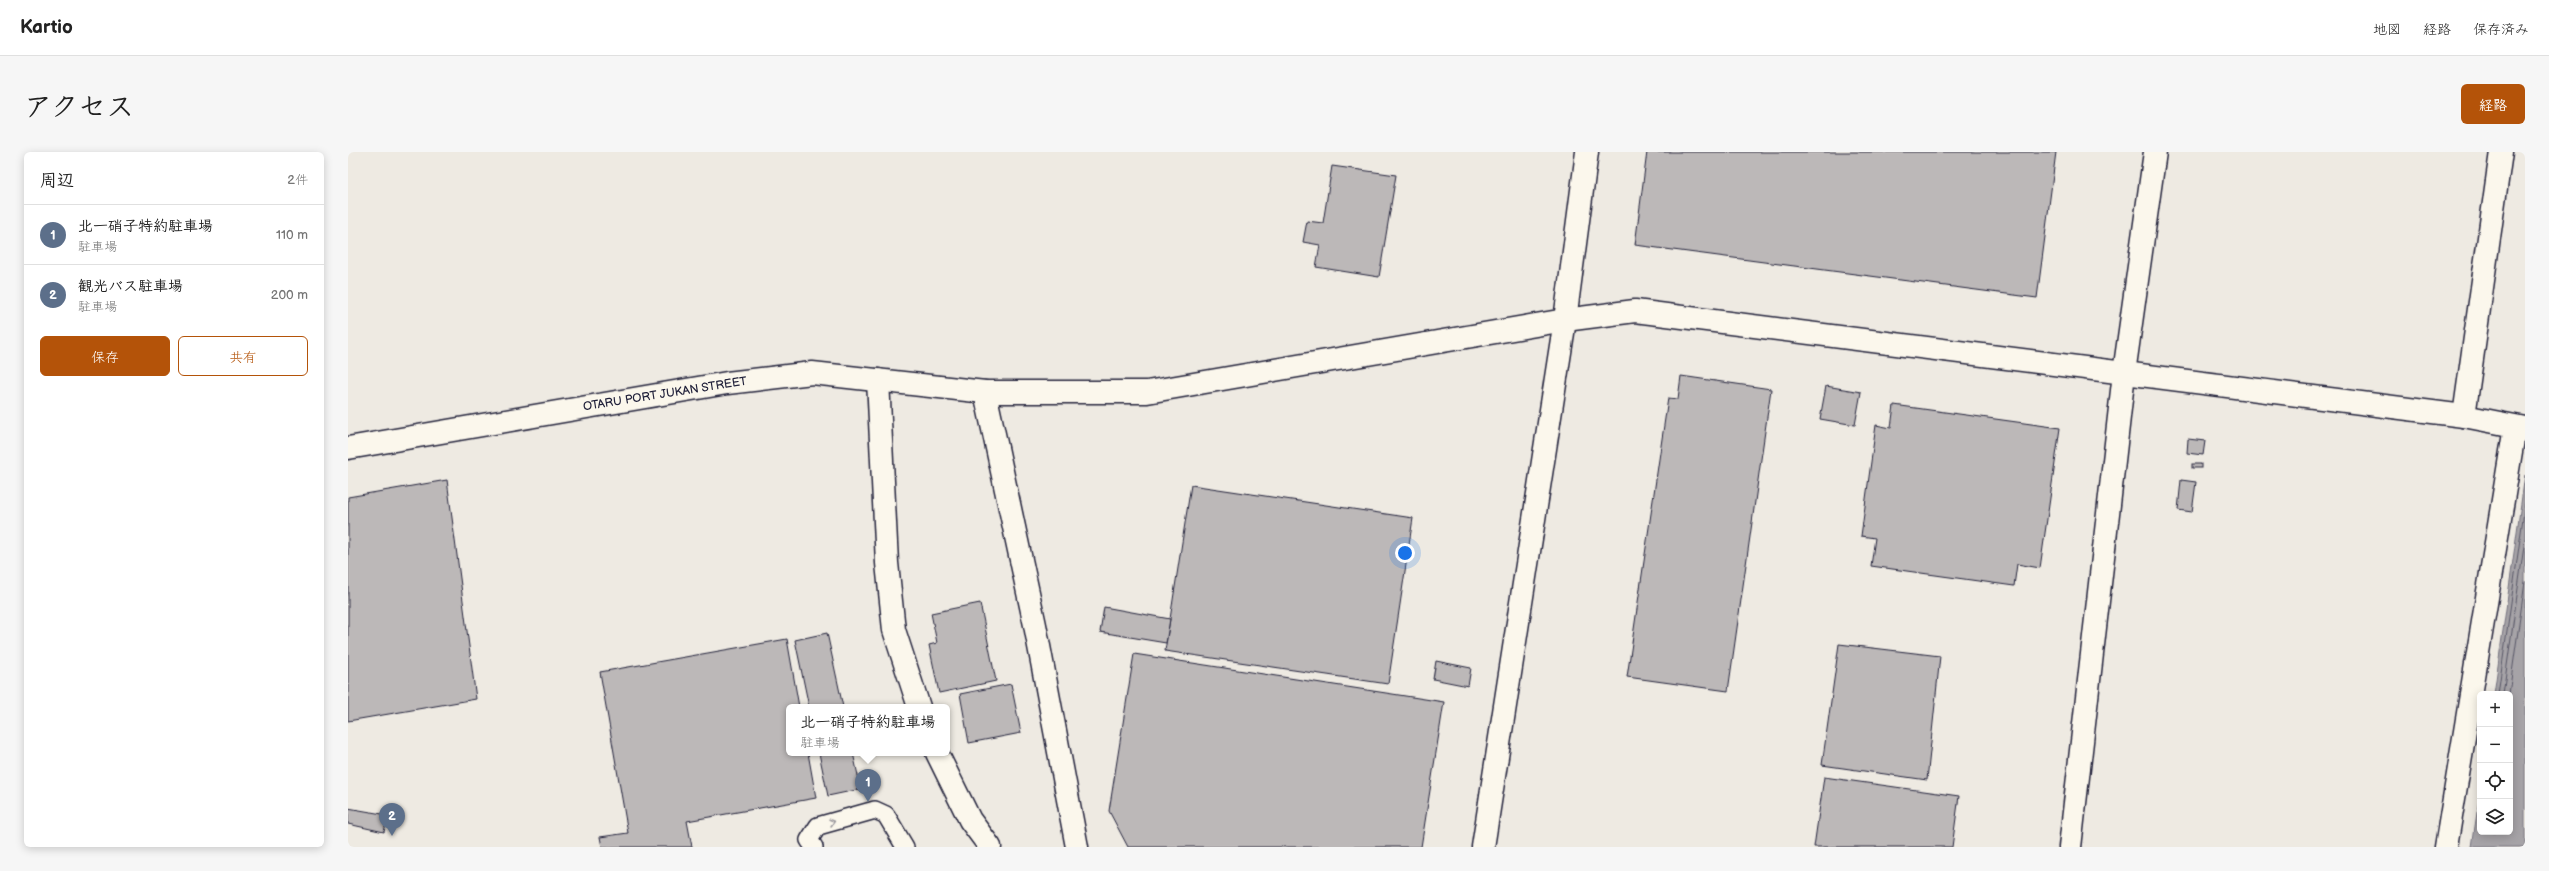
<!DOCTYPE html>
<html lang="ja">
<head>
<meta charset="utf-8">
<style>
	body { margin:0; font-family:"Balsamiq Sans","Klee One",sans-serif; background:#f6f6f6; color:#222 }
	.controls { position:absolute; right:12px; bottom:12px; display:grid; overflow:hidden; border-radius:6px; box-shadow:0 2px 10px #0003 }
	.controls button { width:36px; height:36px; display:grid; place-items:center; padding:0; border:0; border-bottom:1px solid #e0e0e0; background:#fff; color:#222; font:20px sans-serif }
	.you { position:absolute; left:1057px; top:401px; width:14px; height:14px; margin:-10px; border:3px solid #fff; border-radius:50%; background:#1a73e8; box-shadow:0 0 0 6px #1a73e833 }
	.badge { display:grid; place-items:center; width:26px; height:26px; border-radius:50%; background:#b45309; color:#fff; font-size:13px; font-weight:700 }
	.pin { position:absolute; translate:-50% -33px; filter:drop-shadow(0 1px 2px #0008) }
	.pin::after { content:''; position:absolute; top:21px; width:14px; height:12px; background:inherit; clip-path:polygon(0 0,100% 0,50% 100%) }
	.popup { position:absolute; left:438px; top:552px; width:164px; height:52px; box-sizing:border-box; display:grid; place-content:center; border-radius:6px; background:#fff; filter:drop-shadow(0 1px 3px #0005); font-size:13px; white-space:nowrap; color:#767676 }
	.popup b { font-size:15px; color:#222 }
	.popup::after { content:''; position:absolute; left:50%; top:100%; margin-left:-8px; border:8px solid transparent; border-top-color:#fff }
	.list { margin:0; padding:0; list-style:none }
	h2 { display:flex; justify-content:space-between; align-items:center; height:52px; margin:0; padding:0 16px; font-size:17px }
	h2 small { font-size:13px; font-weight:400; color:#767676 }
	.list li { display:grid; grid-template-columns:26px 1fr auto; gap:12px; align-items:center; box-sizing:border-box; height:60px; padding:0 16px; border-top:1px solid #e0e0e0 }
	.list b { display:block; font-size:15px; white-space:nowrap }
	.list p { margin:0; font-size:13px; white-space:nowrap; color:#767676 }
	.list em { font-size:13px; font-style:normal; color:#767676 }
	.actions { display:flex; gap:8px; padding:12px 16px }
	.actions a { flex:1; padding:9px 0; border:1px solid #b45309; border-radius:6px; text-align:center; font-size:14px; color:#b45309 }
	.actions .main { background:#b45309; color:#fff }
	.icon { flex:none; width:22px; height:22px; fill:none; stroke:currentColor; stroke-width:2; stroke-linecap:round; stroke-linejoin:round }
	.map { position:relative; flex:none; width:2177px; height:695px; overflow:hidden; border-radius:6px }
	header { display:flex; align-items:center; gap:24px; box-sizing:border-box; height:56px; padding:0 20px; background:#fff; border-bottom:1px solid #e0e0e0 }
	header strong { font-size:19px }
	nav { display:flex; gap:22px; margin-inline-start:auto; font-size:14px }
	.intro { display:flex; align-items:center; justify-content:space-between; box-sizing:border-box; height:96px; padding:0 24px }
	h1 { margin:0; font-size:28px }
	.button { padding:10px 18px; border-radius:6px; background:#b45309; color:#fff; font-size:14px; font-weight:700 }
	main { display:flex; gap:24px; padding:0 24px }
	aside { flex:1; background:#fff; border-radius:6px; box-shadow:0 2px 10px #0003 }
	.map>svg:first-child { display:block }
	.water { fill:#a6a3a7; stroke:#716f7c }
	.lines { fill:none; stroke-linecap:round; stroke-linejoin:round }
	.shore { stroke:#575666; stroke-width:1 }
	.building { fill:#bcb8b8; stroke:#22223b }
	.service-casing { stroke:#22223b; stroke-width:20 }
	.minor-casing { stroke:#22223b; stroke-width:25 }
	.tertiary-casing { stroke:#22223b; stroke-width:25 }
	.service { stroke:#fbf7ec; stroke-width:17 }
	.minor { stroke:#fbf7ec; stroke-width:22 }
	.tertiary { stroke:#fbf7ec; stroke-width:22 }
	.oneway { stroke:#99979c }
	.labels { text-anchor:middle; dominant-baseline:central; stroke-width:3; stroke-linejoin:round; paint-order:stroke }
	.street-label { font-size:12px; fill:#22223b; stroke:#fbf7ec }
</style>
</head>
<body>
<header>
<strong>Kartio</strong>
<nav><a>地図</a><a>経路</a><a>保存済み</a></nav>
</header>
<div class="intro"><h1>アクセス</h1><a class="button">経路</a></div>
<main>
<aside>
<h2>周辺<small>2件</small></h2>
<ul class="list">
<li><span class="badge" style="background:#5c6f8a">1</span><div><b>北一硝子特約駐車場</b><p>駐車場</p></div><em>110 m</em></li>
<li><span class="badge" style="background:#5c6f8a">2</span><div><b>観光バス駐車場</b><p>駐車場</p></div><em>200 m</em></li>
</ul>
<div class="actions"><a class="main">保存</a><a>共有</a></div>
</aside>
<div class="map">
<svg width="2177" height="695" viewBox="0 0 2177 695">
	<rect width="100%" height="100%" fill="#eeeae2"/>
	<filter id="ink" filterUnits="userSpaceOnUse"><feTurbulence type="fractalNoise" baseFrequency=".025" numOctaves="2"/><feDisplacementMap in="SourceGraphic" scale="8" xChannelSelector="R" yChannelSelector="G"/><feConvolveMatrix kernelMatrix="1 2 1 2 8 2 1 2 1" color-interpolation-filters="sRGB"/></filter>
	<g filter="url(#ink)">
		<path class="water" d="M 2177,323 L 2177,695 L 2124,695 L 2132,640 L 2132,680 L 2162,680 L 2162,542 L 2146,542 Z"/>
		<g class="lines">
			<g class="shore">
				<path d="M 2150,542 L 2177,352"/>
				<path d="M 2155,542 L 2177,387"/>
				<path d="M 2161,542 L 2177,430"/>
			</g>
		</g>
		<g class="building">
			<path d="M 1299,0 L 1708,0 L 1689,146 L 1287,93 Z"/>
			<path d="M 984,14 L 1048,23 L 1031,125 L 968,115 L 972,93 L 955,90 L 959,69 L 975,71 Z"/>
			<path d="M 1333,224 L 1423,237 L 1380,539 L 1279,525 L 1320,246 L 1330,247 Z"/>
			<path d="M 1478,234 L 1513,240 L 1507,273 L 1472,267 Z"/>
			<path d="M 1546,253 L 1712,276 L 1692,416 L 1669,412 L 1666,434 L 1523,414 L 1527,386 L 1513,384 L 1528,273 L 1543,276 Z"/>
			<path d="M 1840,287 L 1857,289 L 1855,303 L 1839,301 Z"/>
			<rect x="1844" y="312" width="9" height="4"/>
			<path d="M 99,328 L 128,547 L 0,569 L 0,345 Z"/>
			<path d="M 1833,328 L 1848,330 L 1844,360 L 1830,358 Z"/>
			<path d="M 843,333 L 1065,366 L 1040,532 L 817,499 Z"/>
			<path d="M 632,451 L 648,529 L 591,541 L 581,493 L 589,491 L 583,461 Z"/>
			<path d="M 756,455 L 822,467 L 818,491 L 752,480 Z"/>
			<path d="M 479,481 L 495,555 L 461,555 L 447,488 Z"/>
			<path d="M 439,487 L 451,555 L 441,555 L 441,601 L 460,601 L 468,646 L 339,669 L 344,695 L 254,695 L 252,685 L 280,681 L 252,520 Z"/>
			<path d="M 1491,492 L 1592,504 L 1579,628 L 1474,613 Z"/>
			<path d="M 786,502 L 1096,550 L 1073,695 L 780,695 L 761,659 Z"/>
			<path d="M 1088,509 L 1123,516 L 1120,534 L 1085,527 Z"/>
			<path d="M 663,532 L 673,581 L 621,591 L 612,542 Z"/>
			<path d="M 471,601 L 505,601 L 513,637 L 480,644 Z"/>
			<path d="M 1476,625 L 1611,644 L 1604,695 L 1466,695 Z"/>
			<path d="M 0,656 L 40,663 L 36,680 L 0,672 Z"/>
		</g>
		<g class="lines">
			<g class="service-casing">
				<path id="service" d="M 466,695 L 461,688 L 470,674 L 527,658 L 538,663 L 557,695"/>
			</g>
			<g class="minor-casing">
				<g id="minor">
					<path d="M 2116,264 L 2153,0"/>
					<path d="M 1135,695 L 1217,168 L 1239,0"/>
					<path d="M 1722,695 L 1776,221 L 1807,0"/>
					<path d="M 2098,695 L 2167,275"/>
				</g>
			</g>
			<g class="tertiary-casing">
				<g id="tertiary">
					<path d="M 530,228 L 539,411 L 546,478 L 571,555"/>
					<path d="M 637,240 L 687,473 L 729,695"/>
					<path d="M 0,296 L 379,231 L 464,221 L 637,240 L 799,240 L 1217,168 L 1287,159 L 2116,264 L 2177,276"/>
					<path d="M 589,601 L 622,668 L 642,695"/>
				</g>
			</g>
			<use href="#service" class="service"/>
			<use href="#minor" class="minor"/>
			<use href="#tertiary" class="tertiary"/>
		</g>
		<defs><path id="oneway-chevron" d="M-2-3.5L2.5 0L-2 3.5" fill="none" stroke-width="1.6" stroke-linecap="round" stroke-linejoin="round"/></defs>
		<use class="oneway" href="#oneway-chevron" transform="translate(484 670) rotate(-16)"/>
	</g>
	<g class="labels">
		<g class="street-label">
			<text transform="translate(317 242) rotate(-9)">OTARU PORT JUKAN STREET</text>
		</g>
	</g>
</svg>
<div class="controls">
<button>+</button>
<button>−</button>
<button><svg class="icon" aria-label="locate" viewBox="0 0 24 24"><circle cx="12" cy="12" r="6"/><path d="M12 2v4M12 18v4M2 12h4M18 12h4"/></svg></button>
<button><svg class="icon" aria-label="layers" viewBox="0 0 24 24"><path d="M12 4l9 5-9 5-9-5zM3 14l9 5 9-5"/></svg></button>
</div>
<div class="you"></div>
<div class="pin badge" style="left:520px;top:650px;background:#5c6f8a">1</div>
<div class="popup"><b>北一硝子特約駐車場</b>駐車場</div>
<div class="pin badge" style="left:44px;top:684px;background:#5c6f8a">2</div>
</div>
</main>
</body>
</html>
